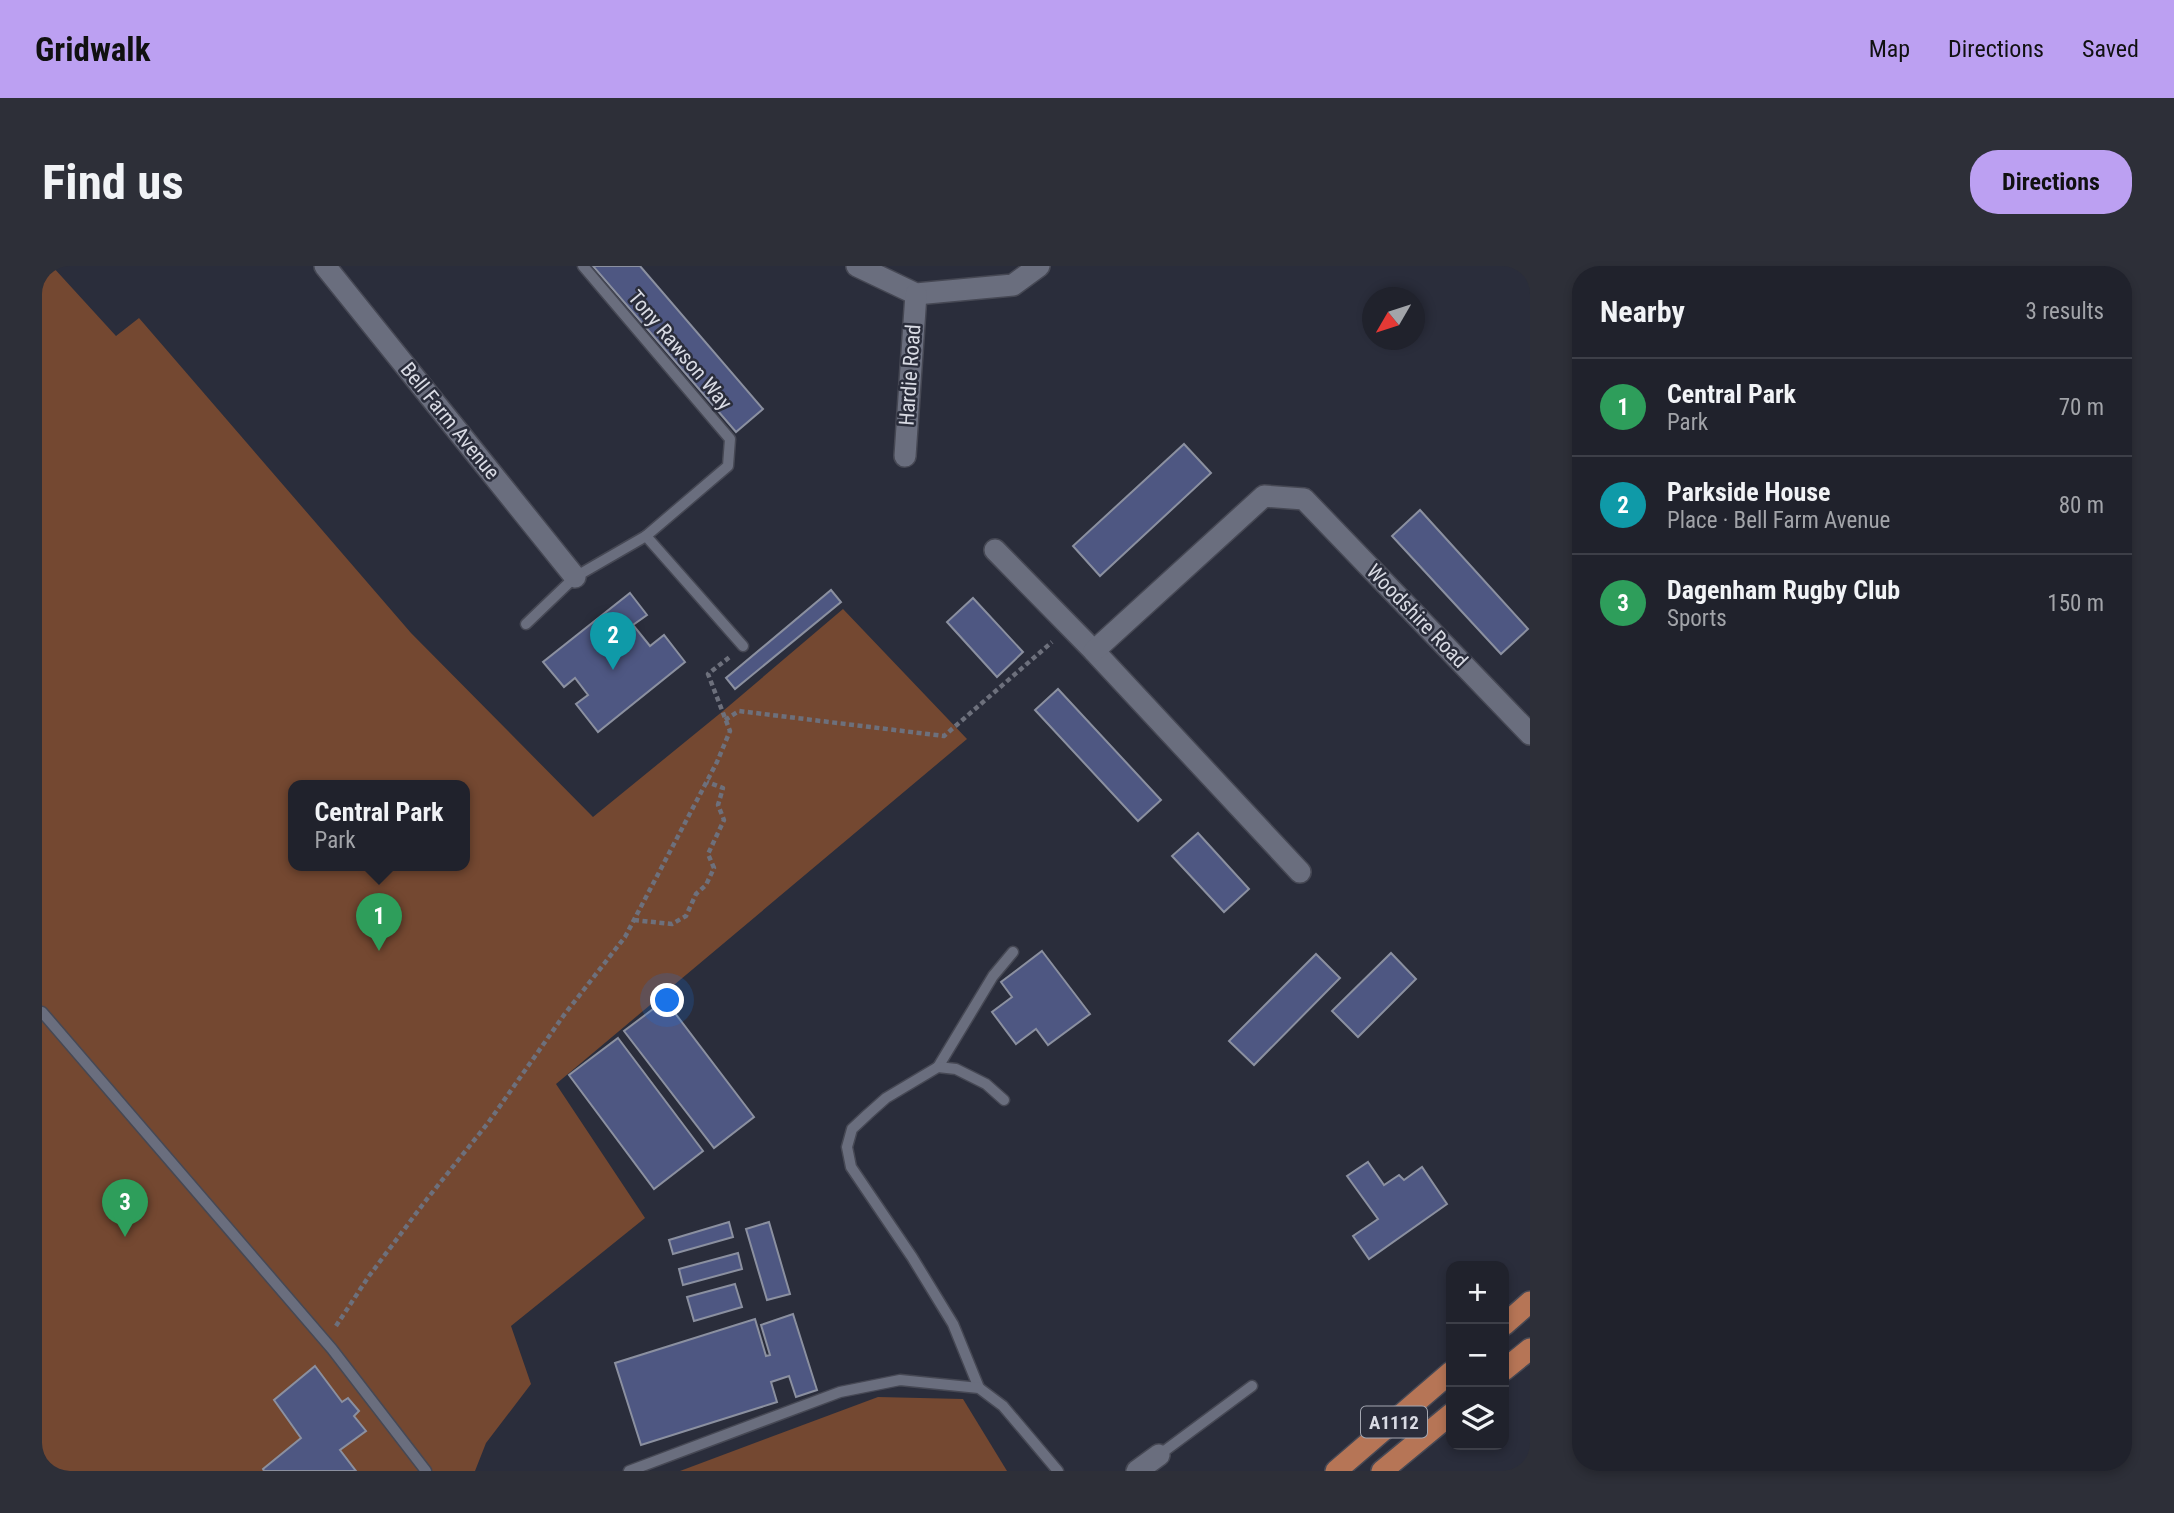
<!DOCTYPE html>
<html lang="en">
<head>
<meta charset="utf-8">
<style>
	body { margin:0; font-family:"Roboto Condensed",sans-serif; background:#2d2f38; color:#f1f3f6 }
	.controls { position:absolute; right:21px; bottom:21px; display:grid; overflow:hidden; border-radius:14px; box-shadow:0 4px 10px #0003 }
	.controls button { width:63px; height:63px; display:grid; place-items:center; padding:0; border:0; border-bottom:2px solid #3d3f48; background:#20222c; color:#f1f3f6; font:35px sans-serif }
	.compass { position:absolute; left:1320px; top:21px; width:63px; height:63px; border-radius:50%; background:#20222c; box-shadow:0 4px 10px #0003; rotate:231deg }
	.you { position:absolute; left:626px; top:735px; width:24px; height:24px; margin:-18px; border:5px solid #fff; border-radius:50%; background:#1a73e8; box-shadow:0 0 0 10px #1a73e833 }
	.badge { display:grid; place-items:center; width:46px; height:46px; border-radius:50%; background:#bca0f2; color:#fff; font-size:23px; font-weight:700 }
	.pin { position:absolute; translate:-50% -58px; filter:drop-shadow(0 2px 4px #0008) }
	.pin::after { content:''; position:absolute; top:37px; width:24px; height:21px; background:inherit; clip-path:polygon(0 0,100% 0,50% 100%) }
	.popup { position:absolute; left:246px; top:514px; width:182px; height:91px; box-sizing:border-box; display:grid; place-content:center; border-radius:14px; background:#20222c; filter:drop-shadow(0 2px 5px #0005); font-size:23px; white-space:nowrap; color:#a2a4a9 }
	.popup b { font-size:26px; color:#f1f3f6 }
	.popup::after { content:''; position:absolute; left:50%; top:100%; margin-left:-14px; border:14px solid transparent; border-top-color:#20222c }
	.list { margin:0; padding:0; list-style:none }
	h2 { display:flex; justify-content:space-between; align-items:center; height:91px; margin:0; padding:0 28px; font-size:30px }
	h2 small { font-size:23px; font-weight:400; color:#a2a4a9 }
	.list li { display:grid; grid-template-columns:46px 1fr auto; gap:21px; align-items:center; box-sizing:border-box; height:98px; padding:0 28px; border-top:2px solid #3d3f48 }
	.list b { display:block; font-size:26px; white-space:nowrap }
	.list p { margin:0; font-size:23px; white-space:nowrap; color:#a2a4a9 }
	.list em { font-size:23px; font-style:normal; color:#a2a4a9 }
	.icon { flex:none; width:38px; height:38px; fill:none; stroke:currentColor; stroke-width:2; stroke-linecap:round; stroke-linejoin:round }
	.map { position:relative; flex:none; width:1488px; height:1205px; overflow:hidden; border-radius:28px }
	header { display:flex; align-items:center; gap:42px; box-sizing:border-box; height:98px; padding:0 35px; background:#bca0f2; color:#111 }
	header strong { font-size:33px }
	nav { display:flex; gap:38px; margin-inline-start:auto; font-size:24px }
	.intro { display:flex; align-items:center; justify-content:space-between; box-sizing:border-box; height:168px; padding:0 42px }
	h1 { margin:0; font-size:49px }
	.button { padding:18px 32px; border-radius:28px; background:#bca0f2; color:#111; font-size:24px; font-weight:700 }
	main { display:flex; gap:42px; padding:0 42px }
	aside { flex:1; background:#20222c; border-radius:28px; box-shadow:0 4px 10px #0003 }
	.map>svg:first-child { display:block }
	.green { fill:#744831; fill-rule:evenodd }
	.building { fill:#4e5782; stroke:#8b90a0; stroke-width:2 }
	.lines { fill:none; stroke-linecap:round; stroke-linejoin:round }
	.lane-casing { stroke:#464854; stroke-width:13 }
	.street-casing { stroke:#464854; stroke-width:24 }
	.primary-casing { stroke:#464854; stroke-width:24 }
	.path { stroke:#6d707c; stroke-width:4.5; stroke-dasharray:5 3.5; stroke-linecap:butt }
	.lane { stroke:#6a6e7e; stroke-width:10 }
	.street { stroke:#6a6e7e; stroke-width:21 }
	.primary { stroke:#b67556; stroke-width:21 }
	.labels { text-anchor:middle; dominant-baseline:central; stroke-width:5; stroke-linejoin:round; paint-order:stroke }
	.shield { fill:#2a2d3b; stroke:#a4a7b1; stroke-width:2 }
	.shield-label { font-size:19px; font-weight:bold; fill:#d9dbe4 }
	.street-label { font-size:21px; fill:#d9dbe4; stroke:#2a2d3b }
</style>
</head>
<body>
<header>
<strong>Gridwalk</strong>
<nav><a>Map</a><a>Directions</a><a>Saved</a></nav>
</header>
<div class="intro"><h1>Find us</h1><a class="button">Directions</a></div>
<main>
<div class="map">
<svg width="1488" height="1205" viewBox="0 0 1488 1205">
	<rect width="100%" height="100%" fill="#2a2d3b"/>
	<g class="green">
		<path d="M 0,0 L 10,0 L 74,70 L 97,52 L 369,367 L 551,551 L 681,445 L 801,343 L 925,473 L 514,818 L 603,952 L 469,1060 L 489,1118 L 444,1177 L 433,1205 L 0,1205 ZM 251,519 L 423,519 L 423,599 L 251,599 Z"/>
		<path d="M 836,1131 L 921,1133 L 965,1205 L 638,1205 Z"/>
	</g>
	<g class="building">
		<path d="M 551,0 L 598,0 L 721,143 L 694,166 Z"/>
		<path d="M 1142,178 L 1169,207 L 1058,310 L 1031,280 Z"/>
		<path d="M 1378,244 L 1486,363 L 1459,388 L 1350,270 Z"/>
		<path d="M 789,324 L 799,336 L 693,423 L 684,412 Z"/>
		<path d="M 588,327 L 605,349 L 591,359 L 608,380 L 622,369 L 643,396 L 556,466 L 534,438 L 546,429 L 533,412 L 522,421 L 501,396 Z"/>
		<path d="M 931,332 L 981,386 L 955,411 L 905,356 Z"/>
		<path d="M 1016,423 L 1119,534 L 1096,555 L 993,444 Z"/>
		<path d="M 1156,567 L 1207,623 L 1182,646 L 1130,590 Z"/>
		<path d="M 1000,685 L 1048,748 L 1006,779 L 994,763 L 974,778 L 950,746 L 970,731 L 959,716 Z"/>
		<path d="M 1349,687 L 1374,713 L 1316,771 L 1290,745 Z"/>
		<path d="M 1274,688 L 1298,712 L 1212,799 L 1187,775 Z"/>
		<path d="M 623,734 L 712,851 L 672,882 L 582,765 Z"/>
		<path d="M 576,772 L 661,885 L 612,923 L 527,809 Z"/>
		<path d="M 1326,896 L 1342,919 L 1357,909 L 1362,914 L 1380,901 L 1405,938 L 1327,993 L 1311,970 L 1336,953 L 1305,910 Z"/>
		<path d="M 687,956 L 691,971 L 631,988 L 627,974 Z"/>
		<path d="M 727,956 L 748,1028 L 725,1034 L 704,963 Z"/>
		<path d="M 696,987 L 700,1003 L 641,1019 L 637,1003 Z"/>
		<path d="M 693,1018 L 700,1041 L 652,1055 L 645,1031 Z"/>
		<path d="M 751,1048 L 775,1124 L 754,1131 L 747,1110 L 729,1116 L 735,1136 L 599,1179 L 573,1097 L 713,1053 L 724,1090 L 728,1089 L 719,1059 Z"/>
		<path d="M 273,1100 L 300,1136 L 306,1132 L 317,1145 L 312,1150 L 324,1165 L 298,1184 L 314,1205 L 222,1205 L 221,1203 L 259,1172 L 232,1134 Z"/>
	</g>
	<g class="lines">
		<g class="lane-casing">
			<g id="lane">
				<path d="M 604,270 L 701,380"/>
				<path d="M 484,358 L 533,311 L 604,270 L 686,200 L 688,173 L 541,0"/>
				<path d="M 0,746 L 290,1083 L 384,1205"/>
				<path d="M 896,801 L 951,710 L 971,686"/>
				<path d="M 937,1122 L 911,1058 L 870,991 L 809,901 L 805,881 L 810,863 L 826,848 L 844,832 L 896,801 L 914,803 L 944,818 L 962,834"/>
				<path d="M 1117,1189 L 1210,1120"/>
				<path d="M 587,1205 L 798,1126 L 858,1114 L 937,1122 L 961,1140 L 1016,1205"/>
			</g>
		</g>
		<g class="street-casing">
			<g id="street">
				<path d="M 283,0 L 533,311"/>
				<path d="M 815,0 L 874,28 L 971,19 L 997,0"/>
				<path d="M 863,190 L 874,28"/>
				<path d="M 953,284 L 1052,385 L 1258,606"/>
				<path d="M 1052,385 L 1222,230 L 1262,233 L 1488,468"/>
				<path d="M 1095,1205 L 1117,1189"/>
			</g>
		</g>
		<g class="primary-casing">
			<g id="primary">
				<path d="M 1462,1059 L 1488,1036"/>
				<path d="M 1462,1104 L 1488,1083"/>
				<path d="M 1294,1205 L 1409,1106"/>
				<path d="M 1340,1205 L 1409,1148"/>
			</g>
		</g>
		<g class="path">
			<path d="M 683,454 L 697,445 L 902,470 L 1010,376"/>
			<path d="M 592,654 L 630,658 L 644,650 L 654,628 L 664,619 L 672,602 L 666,588 L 682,554 L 676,539 L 681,522 L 665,516"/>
			<path d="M 294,1060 L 327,1010 L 385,933 L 446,857 L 522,749 L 583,671 L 675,496 L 688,465 L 666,408 L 689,390"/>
		</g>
		<use href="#lane" class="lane"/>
		<use href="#street" class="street"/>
		<use href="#primary" class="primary"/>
	</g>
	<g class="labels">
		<rect class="shield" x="1319" y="1140.5" width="66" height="31" rx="5"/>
		<g class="shield-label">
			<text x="1352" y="1156">A1112</text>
		</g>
		<g class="street-label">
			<text transform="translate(638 84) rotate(50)">Tony Rawson Way</text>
			<text transform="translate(868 109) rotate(-86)">Hardie Road</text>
			<text transform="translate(408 155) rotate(51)">Bell Farm Avenue</text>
			<text transform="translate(1375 350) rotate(46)">Woodshire Road</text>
		</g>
	</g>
</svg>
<div class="controls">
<button>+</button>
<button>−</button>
<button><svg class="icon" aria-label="layers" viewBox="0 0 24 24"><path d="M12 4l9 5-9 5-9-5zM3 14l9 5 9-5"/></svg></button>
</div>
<svg class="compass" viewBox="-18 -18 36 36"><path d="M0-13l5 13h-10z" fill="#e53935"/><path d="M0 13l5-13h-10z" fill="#a2a4a9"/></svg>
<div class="you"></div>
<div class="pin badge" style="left:337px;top:685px;background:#2e9e5b">1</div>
<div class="popup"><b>Central Park</b>Park</div>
<div class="pin badge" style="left:571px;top:404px;background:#0f9aa8">2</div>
<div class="pin badge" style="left:83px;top:971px;background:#2e9e5b">3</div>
</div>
<aside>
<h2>Nearby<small>3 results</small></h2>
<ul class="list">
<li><span class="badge" style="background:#2e9e5b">1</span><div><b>Central Park</b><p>Park</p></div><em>70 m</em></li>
<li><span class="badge" style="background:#0f9aa8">2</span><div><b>Parkside House</b><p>Place · Bell Farm Avenue</p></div><em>80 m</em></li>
<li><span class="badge" style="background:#2e9e5b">3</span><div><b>Dagenham Rugby Club</b><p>Sports</p></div><em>150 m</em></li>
</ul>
</aside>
</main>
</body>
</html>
